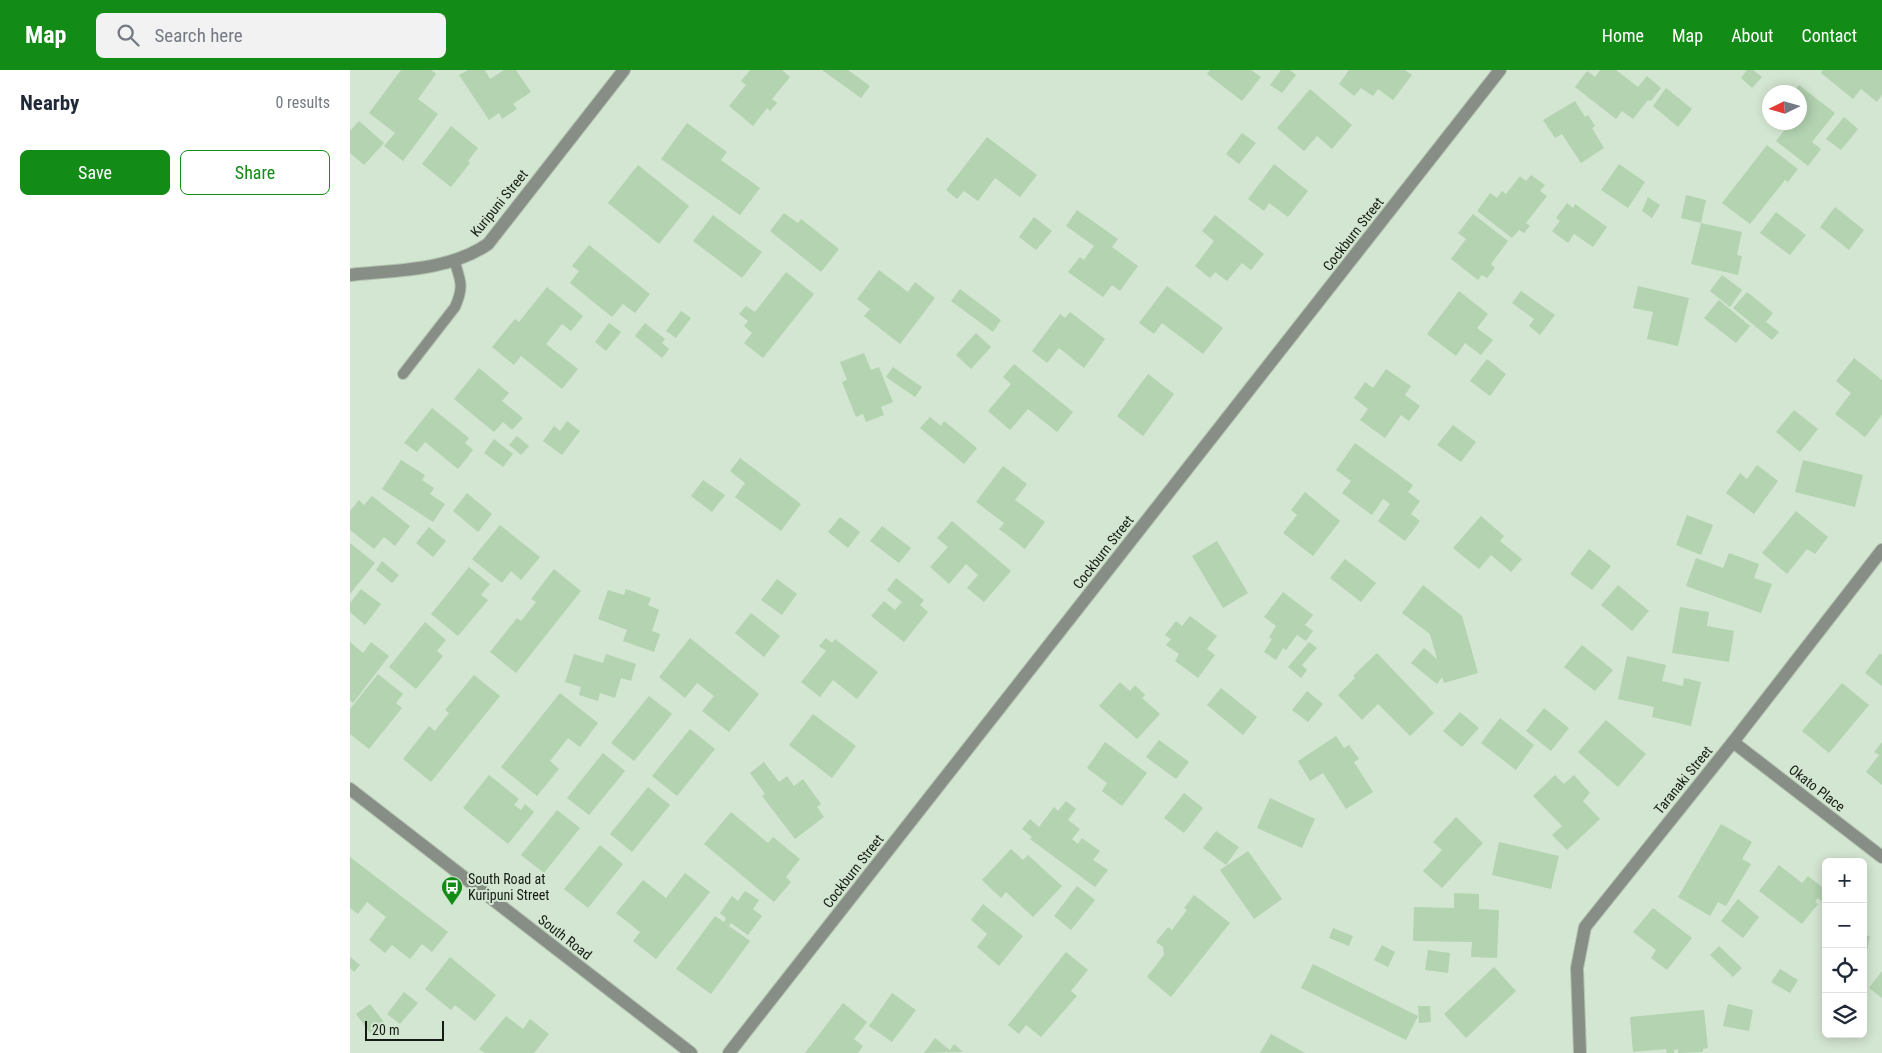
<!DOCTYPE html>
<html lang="en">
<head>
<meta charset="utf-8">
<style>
	body { margin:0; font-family:"Roboto Condensed",sans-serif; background:#f2f2f3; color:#1f2937 }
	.controls { position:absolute; right:15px; bottom:15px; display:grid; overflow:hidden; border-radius:8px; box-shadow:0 2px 12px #0003 }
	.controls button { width:45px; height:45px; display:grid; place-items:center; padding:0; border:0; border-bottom:1px solid #e0e1e3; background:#fff; color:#1f2937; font:25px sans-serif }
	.compass { position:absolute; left:1412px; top:15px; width:45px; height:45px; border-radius:50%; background:#fff; box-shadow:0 2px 12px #0003; rotate:265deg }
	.scale { position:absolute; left:15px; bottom:12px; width:79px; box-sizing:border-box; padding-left:5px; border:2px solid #151b14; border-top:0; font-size:14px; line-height:18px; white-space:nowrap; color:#151b14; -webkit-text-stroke:4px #d3e6d1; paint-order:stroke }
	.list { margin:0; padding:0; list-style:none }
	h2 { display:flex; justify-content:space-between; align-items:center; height:65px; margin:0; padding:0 20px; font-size:21px }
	h2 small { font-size:16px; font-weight:400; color:#747a83 }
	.actions { display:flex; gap:10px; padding:15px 20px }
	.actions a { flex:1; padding:11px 0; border:1px solid #128c16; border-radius:8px; text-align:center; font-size:18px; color:#128c16 }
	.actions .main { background:#128c16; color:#fff }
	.icon { flex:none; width:28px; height:28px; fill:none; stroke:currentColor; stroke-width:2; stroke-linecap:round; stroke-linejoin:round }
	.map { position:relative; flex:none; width:1532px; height:983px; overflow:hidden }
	header { display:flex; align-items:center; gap:30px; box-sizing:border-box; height:70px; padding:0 25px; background:#128c16; color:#fff }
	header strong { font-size:24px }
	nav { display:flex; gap:28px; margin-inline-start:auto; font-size:18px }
	.search { width:350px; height:45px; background:#f2f2f3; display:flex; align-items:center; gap:12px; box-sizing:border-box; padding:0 18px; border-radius:8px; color:#747a83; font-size:19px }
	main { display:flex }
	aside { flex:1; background:#fff }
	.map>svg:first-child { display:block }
	.building { fill:#b3d3b1 }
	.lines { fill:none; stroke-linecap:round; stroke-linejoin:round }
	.service-casing { stroke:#b1c1af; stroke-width:12 }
	.minor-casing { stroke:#b1c1af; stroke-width:14 }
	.tertiary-casing { stroke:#b1c1af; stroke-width:14 }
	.service { stroke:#878e86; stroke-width:10 }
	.minor { stroke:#878e86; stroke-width:12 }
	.tertiary { stroke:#878e86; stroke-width:12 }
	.labels { text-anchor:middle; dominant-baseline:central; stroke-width:4; stroke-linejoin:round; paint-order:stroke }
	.street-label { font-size:14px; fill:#151b14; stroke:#d3e6d1 }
	.poi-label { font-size:14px; fill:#151b14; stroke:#d3e6d1; text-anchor:start }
</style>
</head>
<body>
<header>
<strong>Map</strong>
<div class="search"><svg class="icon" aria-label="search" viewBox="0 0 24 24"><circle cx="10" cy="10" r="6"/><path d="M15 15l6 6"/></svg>Search here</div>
<nav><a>Home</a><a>Map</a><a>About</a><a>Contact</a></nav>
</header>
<main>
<aside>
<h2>Nearby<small>0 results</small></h2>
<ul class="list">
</ul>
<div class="actions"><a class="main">Save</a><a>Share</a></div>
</aside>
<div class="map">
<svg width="1532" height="983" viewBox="0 0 1532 983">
	<rect width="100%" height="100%" fill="#d3e6d1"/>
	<g class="building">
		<path d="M 51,0 L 81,0 L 86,4 L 68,29 L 88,44 L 53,91 L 34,76 L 45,63 L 19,43 Z"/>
		<path d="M 118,0 L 135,0 L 140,9 L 154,0 L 166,0 L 181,22 L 163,34 L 167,39 L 152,49 L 149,43 L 139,50 L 109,5 Z"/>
		<path d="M 400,0 L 432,0 L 440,7 L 422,29 L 427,33 L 420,41 L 417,38 L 403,56 L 379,36 L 396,15 L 391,11 Z"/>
		<path d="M 472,0 L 498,0 L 520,16 L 511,28 Z"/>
		<path d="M 860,0 L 901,0 L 911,7 L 892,31 L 857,4 Z"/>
		<path d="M 931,0 L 940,0 L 946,5 L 932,23 L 920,15 Z"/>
		<path d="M 999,0 L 1055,0 L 1062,5 L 1043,30 L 1028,19 L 1023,26 L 1011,18 L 1004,26 L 989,14 Z"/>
		<path d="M 1250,0 L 1266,0 L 1288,17 L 1297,6 L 1311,18 L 1301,31 L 1298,30 L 1283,49 L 1272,41 L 1266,49 L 1225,17 L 1237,1 L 1245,7 Z"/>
		<path d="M 1397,0 L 1403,0 L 1412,7 L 1402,18 L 1391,8 Z"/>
		<path d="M 1473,0 L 1532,0 L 1532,25 L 1527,32 L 1511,19 L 1503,29 L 1471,3 Z"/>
		<path d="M 1449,15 L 1485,43 L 1462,72 L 1471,79 L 1458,96 L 1426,71 L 1441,52 L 1450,52 L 1450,22 L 1443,22 Z"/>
		<path d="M 1316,18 L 1342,39 L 1328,57 L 1303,36 Z"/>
		<path d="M 960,19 L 1002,55 L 982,79 L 967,66 L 954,81 L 927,58 Z"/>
		<path d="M 1225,31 L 1235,47 L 1238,45 L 1245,56 L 1242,58 L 1254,78 L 1231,93 L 1212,64 L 1205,68 L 1193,50 Z"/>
		<path d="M 1494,47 L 1508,59 L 1491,80 L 1476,69 Z"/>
		<path d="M 9,51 L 34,73 L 14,95 L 0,83 L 0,61 Z"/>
		<path d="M 337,53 L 377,82 L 371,90 L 410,118 L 390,145 L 311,89 Z"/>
		<path d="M 101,56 L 128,78 L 118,91 L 120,93 L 101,117 L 72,94 Z"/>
		<path d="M 892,63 L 906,73 L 889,94 L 876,84 Z"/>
		<path d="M 637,67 L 687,105 L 670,127 L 645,108 L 628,131 L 614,121 L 607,129 L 596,120 Z"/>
		<path d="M 1417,75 L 1448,99 L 1438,112 L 1435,110 L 1400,154 L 1372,133 Z"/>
		<path d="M 924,94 L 958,121 L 938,147 L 919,133 L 914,141 L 898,129 Z"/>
		<path d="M 1269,94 L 1295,112 L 1278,138 L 1251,120 Z"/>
		<path d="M 288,95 L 339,136 L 309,174 L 258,133 Z"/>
		<path d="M 1181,105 L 1195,115 L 1190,121 L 1197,126 L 1176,153 L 1180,156 L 1174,163 L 1169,160 L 1162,168 L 1127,141 L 1140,123 L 1147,128 L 1152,121 L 1156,124 L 1170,106 L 1176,111 Z"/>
		<path d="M 1336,125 L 1356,130 L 1351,153 L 1331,148 Z"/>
		<path d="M 1298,127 L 1310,135 L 1302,148 L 1292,141 Z"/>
		<path d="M 1217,133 L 1223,138 L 1225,134 L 1257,157 L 1243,177 L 1224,164 L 1218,173 L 1202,161 L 1210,151 L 1206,148 Z"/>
		<path d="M 1485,137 L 1514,160 L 1499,180 L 1470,157 Z"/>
		<path d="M 727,140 L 768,169 L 762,177 L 788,196 L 770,221 L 762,215 L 753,227 L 718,202 L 730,187 L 734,190 L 744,176 L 716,156 Z"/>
		<path d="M 1426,142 L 1456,165 L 1440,185 L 1410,163 Z"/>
		<path d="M 434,143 L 448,153 L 451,149 L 489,179 L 471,202 L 420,161 Z"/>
		<path d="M 1123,144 L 1158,171 L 1141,194 L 1145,198 L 1137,208 L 1132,205 L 1128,210 L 1101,189 L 1116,169 L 1108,163 Z"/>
		<path d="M 363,145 L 412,182 L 392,208 L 343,171 Z"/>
		<path d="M 865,145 L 914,184 L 901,200 L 892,193 L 877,211 L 865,202 L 860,208 L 845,196 L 864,171 L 852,161 Z"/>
		<path d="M 684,147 L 702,161 L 686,180 L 669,167 Z"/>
		<path d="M 1351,153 L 1392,162 L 1387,185 L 1392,186 L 1388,205 L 1341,194 Z"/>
		<path d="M 239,175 L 300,224 L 285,243 L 273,234 L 262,247 L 220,213 L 229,201 L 222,196 Z"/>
		<path d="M 529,200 L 558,222 L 565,212 L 585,228 L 550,274 L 514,246 L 520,239 L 507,229 Z"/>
		<path d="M 436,202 L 464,224 L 413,288 L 394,273 L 402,263 L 394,256 L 398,251 L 389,244 L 396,236 L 405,242 Z"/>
		<path d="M 1372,205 L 1392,220 L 1380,237 L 1360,221 Z"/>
		<path d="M 817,216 L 873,258 L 853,284 L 812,253 L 804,264 L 789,253 Z"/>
		<path d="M 1288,216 L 1339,228 L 1328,276 L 1297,269 L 1303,242 L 1283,238 Z"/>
		<path d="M 197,217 L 233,246 L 221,261 L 212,254 L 196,274 L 228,299 L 212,319 L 171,286 L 164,295 L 142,277 L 165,249 L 169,252 Z"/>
		<path d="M 610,219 L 651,250 L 643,262 L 601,231 Z"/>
		<path d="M 1109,221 L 1138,244 L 1127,258 L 1143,270 L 1131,285 L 1115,273 L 1106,286 L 1077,264 Z"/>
		<path d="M 1171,221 L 1205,245 L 1190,265 L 1179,256 L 1184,249 L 1162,233 Z"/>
		<path d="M 1397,222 L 1423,243 L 1416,252 L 1429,262 L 1422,270 L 1383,238 Z"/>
		<path d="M 1369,230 L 1400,256 L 1386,273 L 1354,248 Z"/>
		<path d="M 331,241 L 341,248 L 326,268 L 316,261 Z"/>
		<path d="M 720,242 L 755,269 L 734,298 L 709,278 L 697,293 L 682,281 L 710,244 L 715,248 Z"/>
		<path d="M 259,253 L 271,262 L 256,281 L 245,272 Z"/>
		<path d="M 295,253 L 315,269 L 312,273 L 319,279 L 312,288 L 285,266 Z"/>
		<path d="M 626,263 L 641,277 L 621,299 L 606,285 Z"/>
		<path d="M 514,283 L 521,300 L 529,297 L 543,332 L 531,337 L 534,345 L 516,352 L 513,344 L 506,347 L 492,312 L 497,310 L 490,292 Z"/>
		<path d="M 1504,288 L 1532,310 L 1532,345 L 1515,367 L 1485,344 L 1501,323 L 1486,311 Z"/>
		<path d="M 1137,289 L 1156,304 L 1140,326 L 1120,311 Z"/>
		<path d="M 664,294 L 723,342 L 707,362 L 678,339 L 660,360 L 638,341 L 661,314 L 653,307 Z"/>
		<path d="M 543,297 L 572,317 L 565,327 L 536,307 Z"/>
		<path d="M 129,298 L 159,323 L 152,331 L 173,348 L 162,360 L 153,352 L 144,362 L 104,329 Z"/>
		<path d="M 1036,299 L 1061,316 L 1055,325 L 1070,336 L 1059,351 L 1051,345 L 1035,368 L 1010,350 L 1018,339 L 1004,328 L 1015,312 L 1023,318 Z"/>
		<path d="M 798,304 L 824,324 L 793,366 L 767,346 Z"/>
		<path d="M 82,338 L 119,368 L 115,373 L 123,380 L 108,399 L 75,372 L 67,382 L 54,373 Z"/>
		<path d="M 1444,340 L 1468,359 L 1450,382 L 1426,362 Z"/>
		<path d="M 580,347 L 591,356 L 594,351 L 627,378 L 614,394 L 570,358 Z"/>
		<path d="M 217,351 L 230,361 L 212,385 L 193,371 L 204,356 L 210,361 Z"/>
		<path d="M 1103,355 L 1126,372 L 1111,392 L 1087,375 Z"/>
		<path d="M 167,366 L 179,376 L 171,385 L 159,375 Z"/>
		<path d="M 144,369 L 163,384 L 153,397 L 134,383 Z"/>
		<path d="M 1005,373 L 1063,415 L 1058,422 L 1070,431 L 1061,444 L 1070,451 L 1055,471 L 1028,451 L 1040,434 L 1033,429 L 1022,445 L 992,423 L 1001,411 L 986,400 Z"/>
		<path d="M 390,388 L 451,434 L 431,461 L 385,427 L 395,413 L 380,401 Z"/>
		<path d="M 51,390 L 75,405 L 72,410 L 84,418 L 80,424 L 95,434 L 83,452 L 32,419 Z"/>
		<path d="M 1453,390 L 1513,405 L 1505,437 L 1445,422 Z"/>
		<path d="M 1407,395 L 1428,411 L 1404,444 L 1376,423 L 1390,403 L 1397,409 Z"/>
		<path d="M 653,396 L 677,414 L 665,430 L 695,452 L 675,479 L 649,459 L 654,453 L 626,432 Z"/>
		<path d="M 353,410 L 375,425 L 362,442 L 341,426 Z"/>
		<path d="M 955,422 L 990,451 L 963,486 L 933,463 L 947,445 L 941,440 Z"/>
		<path d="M 117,423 L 142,444 L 128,462 L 103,441 Z"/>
		<path d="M 22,426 L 60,456 L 45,476 L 34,467 L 24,479 L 0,460 L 0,441 L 9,430 L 14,435 Z"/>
		<path d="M 1446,441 L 1478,467 L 1465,484 L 1457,479 L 1437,504 L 1412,483 Z"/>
		<path d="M 1337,445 L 1363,455 L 1351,485 L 1326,475 Z"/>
		<path d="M 1131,446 L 1154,466 L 1150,471 L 1172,489 L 1161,502 L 1141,485 L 1129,499 L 1103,478 Z"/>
		<path d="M 490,447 L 510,462 L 498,478 L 478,462 Z"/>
		<path d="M 602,451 L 661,501 L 634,532 L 617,518 L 628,505 L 616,494 L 599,514 L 580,497 L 598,477 L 587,468 Z"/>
		<path d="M 150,455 L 190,487 L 171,510 L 161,501 L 152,513 L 122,489 Z"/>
		<path d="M 532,456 L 561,478 L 549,493 L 520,471 Z"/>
		<path d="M 79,457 L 96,471 L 83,487 L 66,473 Z"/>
		<path d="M 867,471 L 898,523 L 873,538 L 842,486 Z"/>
		<path d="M 0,473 L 25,493 L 0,524 Z"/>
		<path d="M 1239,479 L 1261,496 L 1242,520 L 1220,504 Z"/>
		<path d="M 1379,483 L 1409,494 L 1404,508 L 1422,514 L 1411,543 L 1336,516 L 1346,488 L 1373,498 Z"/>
		<path d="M 995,489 L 1026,513 L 1011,532 L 980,508 Z"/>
		<path d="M 32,491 L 49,505 L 42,513 L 26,500 Z"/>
		<path d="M 119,497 L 140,514 L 131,525 L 138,530 L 108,566 L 81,544 Z"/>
		<path d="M 204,499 L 231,521 L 166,603 L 140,582 L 167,548 L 171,551 L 186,532 L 181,529 Z"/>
		<path d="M 546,508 L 574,530 L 570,535 L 578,542 L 554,572 L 521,546 L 534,531 L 545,540 L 552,532 L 537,520 Z"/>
		<path d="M 427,509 L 447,524 L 432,545 L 411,530 Z"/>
		<path d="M 1073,515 L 1112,546 L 1128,603 L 1094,613 L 1092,607 L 1087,614 L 1061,593 L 1074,578 L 1087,589 L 1080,564 L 1052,543 Z"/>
		<path d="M 1268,515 L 1299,541 L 1282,561 L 1251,535 Z"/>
		<path d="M 11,519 L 31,534 L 15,555 L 0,542 L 0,533 Z"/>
		<path d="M 276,519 L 301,528 L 298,535 L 309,540 L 302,561 L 310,564 L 304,582 L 273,571 L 277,560 L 248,549 L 258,520 L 274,525 Z"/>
		<path d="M 933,522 L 963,545 L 955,555 L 963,561 L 956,571 L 947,565 L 936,580 L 933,578 L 926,590 L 914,582 L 922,569 L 919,567 L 926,556 L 914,547 Z"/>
		<path d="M 1330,537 L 1359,542 L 1357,556 L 1384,561 L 1379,592 L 1322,583 Z"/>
		<path d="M 401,543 L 430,566 L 414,587 L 385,563 Z"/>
		<path d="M 840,546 L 867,566 L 857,579 L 865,585 L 848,608 L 825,591 L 829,584 L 816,575 L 821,569 L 815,565 L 826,551 L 832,556 Z"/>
		<path d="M 75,552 L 96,570 L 87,581 L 93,586 L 66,619 L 39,597 Z"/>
		<path d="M 340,568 L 409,624 L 379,662 L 352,641 L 364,626 L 347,613 L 335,628 L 309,607 Z"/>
		<path d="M 476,568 L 482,573 L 485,569 L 528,602 L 507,629 L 483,610 L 470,627 L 451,612 L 476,581 L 469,576 Z"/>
		<path d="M 0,572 L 13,583 L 21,572 L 39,586 L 3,633 L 0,630 Z"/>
		<path d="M 959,572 L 967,578 L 952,595 L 957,600 L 951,608 L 938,597 Z"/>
		<path d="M 1232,575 L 1263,600 L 1245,621 L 1214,597 Z"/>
		<path d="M 1027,583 L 1084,643 L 1060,666 L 1028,634 L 1012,650 L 988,625 L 1005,608 L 1003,606 Z"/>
		<path d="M 1530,583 L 1532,585 L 1532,616 L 1515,603 Z"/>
		<path d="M 224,584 L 253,593 L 256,584 L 286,594 L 281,611 L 271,608 L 265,628 L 250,623 L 248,631 L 229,625 L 231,617 L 215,612 Z"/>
		<path d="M 1277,586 L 1316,595 L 1312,611 L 1333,616 L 1334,608 L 1351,612 L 1341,656 L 1302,647 L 1304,637 L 1268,629 Z"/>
		<path d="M 28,604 L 53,624 L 46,633 L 52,638 L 19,679 L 0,664 L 0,639 Z"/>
		<path d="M 124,605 L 150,626 L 81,712 L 53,689 L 79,656 L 85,661 L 99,643 L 95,640 Z"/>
		<path d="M 770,612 L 780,621 L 785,615 L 795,625 L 792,628 L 810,644 L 787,669 L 749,636 Z"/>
		<path d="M 1492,613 L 1519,635 L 1479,683 L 1452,661 Z"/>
		<path d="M 871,618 L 907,647 L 893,665 L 857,635 Z"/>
		<path d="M 957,621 L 973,634 L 958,652 L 942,640 Z"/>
		<path d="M 210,623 L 248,653 L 230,677 L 218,668 L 200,691 L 209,699 L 187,726 L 151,697 Z"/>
		<path d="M 299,626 L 322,644 L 284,691 L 261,673 Z"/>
		<path d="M 1194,638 L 1219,658 L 1201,681 L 1176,661 Z"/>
		<path d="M 1110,642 L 1129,658 L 1112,677 L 1093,661 Z"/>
		<path d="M 463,644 L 506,676 L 482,708 L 439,675 Z"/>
		<path d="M 1150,648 L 1184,675 L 1166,700 L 1131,673 Z"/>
		<path d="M 1256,650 L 1296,684 L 1268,717 L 1228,682 Z"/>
		<path d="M 340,659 L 365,679 L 327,726 L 302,706 Z"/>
		<path d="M 986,666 L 994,678 L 999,675 L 1009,689 L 1004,692 L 1023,722 L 996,739 L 973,703 L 960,711 L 948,691 Z"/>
		<path d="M 809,670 L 839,692 L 826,709 L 796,687 Z"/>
		<path d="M 755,672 L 797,703 L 772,736 L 752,721 L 757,713 L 737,698 Z"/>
		<path d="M 1532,672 L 1532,715 L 1516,702 L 1529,685 L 1524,682 Z"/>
		<path d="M 253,683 L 275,701 L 239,745 L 217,728 Z"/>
		<path d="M 414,692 L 429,712 L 437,706 L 444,716 L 453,709 L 471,734 L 467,737 L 474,747 L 445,769 L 412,726 L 415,724 L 400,703 Z"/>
		<path d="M 139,705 L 169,729 L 164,735 L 171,740 L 175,734 L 184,742 L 158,774 L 113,738 Z"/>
		<path d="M 1205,705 L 1214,714 L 1224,705 L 1240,723 L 1233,731 L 1250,749 L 1217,780 L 1202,765 L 1212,756 L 1183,726 Z"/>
		<path d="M 298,717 L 320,735 L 282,782 L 260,764 Z"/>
		<path d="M 834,723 L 853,738 L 834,763 L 814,748 Z"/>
		<path d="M 920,728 L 965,749 L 952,778 L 907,758 Z"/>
		<path d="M 716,731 L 726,739 L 718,750 L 730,759 L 722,769 L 728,774 L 732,768 L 750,781 L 743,790 L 758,800 L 745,817 L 680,769 L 682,767 L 672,759 L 680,749 L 689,757 L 704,737 L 708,741 Z"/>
		<path d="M 207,740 L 230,758 L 194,803 L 171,785 Z"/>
		<path d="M 381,742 L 418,773 L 423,767 L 450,789 L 436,807 L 441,812 L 424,832 L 354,774 Z"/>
		<path d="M 1106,747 L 1133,773 L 1092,818 L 1073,801 L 1092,780 L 1083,772 Z"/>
		<path d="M 1371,754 L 1402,772 L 1392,789 L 1401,794 L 1376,836 L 1368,832 L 1360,846 L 1328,827 Z"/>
		<path d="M 866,761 L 889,777 L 876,795 L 853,778 Z"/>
		<path d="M 1149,772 L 1209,786 L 1201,819 L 1142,805 Z"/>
		<path d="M 250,775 L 273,794 L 238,838 L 214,819 Z"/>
		<path d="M 661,779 L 673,790 L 678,785 L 712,816 L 683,847 L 656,822 L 651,828 L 632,810 Z"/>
		<path d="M 898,781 L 932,829 L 904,849 L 870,800 Z"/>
		<path d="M 0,787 L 98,862 L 82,882 L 72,874 L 60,889 L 42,875 L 35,883 L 19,870 L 36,847 L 17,832 L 8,844 L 0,838 Z"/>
		<path d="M 1429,795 L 1452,813 L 1458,806 L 1476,820 L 1476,826 L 1471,831 L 1468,828 L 1465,832 L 1468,834 L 1452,854 L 1409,821 Z"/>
		<path d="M 335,803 L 360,822 L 306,889 L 283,871 L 290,862 L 266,843 L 293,810 L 316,828 Z"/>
		<path d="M 727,816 L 745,830 L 721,860 L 704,846 Z"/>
		<path d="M 395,821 L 409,830 L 403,839 L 412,846 L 398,865 L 381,853 L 379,856 L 400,871 L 361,924 L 326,899 L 365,846 L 374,852 L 376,848 L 370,843 L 382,826 L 388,831 Z"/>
		<path d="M 1104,823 L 1129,824 L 1129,839 L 1149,840 L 1147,888 L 1121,887 L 1122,872 L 1063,871 L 1064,837 L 1104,838 Z"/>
		<path d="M 844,825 L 880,853 L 821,927 L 797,907 L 814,885 L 813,877 L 806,872 L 818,857 L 822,860 L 837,840 L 834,838 Z"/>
		<path d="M 1388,829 L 1409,847 L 1393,868 L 1371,851 Z"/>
		<path d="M 633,834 L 673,866 L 649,896 L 627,877 L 637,864 L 621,850 Z"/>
		<path d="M 1303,838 L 1342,868 L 1317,900 L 1301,888 L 1306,880 L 1283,862 Z"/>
		<path d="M 983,858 L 1003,866 L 999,876 L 979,868 Z"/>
		<path d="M 1513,865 L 1520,866 L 1516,885 L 1513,884 Z"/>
		<path d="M 1032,875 L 1045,882 L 1038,897 L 1024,890 Z"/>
		<path d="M 1369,876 L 1392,898 L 1383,907 L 1360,885 Z"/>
		<path d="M 1078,880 L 1100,883 L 1098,903 L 1075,900 Z"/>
		<path d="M 716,882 L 738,900 L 721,921 L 727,926 L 691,967 L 676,955 L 669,964 L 658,955 Z"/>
		<path d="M 0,887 L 10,895 L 4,902 L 0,898 Z"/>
		<path d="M 100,887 L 146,925 L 125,951 L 105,935 L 101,940 L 75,919 Z"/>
		<path d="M 963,894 L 1068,946 L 1056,970 L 951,918 Z"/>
		<path d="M 1144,897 L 1166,921 L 1116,968 L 1094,944 Z"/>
		<path d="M 1430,899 L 1448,910 L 1440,923 L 1421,912 Z"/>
		<path d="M 1532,901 L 1532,928 L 1519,918 Z"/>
		<path d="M 54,922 L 68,933 L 50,954 L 37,944 Z"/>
		<path d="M 542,923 L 566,940 L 542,972 L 519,956 Z"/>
		<path d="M 493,933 L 517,952 L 504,969 L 513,976 L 508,983 L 455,983 Z"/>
		<path d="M 20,934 L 34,952 L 20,963 L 6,944 Z"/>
		<path d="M 1378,934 L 1403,940 L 1399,961 L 1373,956 Z"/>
		<path d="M 1068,936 L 1080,936 L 1081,952 L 1069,953 Z"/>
		<path d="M 1354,940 L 1358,978 L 1353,979 L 1353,982 L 1328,983 L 1328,979 L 1324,980 L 1324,983 L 1317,983 L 1316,979 L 1283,982 L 1280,947 Z"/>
		<path d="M 156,946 L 173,959 L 180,949 L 199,964 L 184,983 L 135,983 L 129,979 Z"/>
		<path d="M 921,964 L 955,983 L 910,983 Z"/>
		<path d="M 585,968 L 600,980 L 604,974 L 613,982 L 574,983 Z"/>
	</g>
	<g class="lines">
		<g class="service-casing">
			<path id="service" d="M 53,304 L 105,237 C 114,217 111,211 104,190"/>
		</g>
		<g class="minor-casing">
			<g id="minor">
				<path d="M 1383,672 L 1532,787"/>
				<path d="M 379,983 L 1150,0"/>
				<path d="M 1230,983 L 1227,898 L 1235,857 L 1383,672 L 1532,480"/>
			</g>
		</g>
		<g class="tertiary-casing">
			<g id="tertiary">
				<path d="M 0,205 C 45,200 99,201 138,174 L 274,0"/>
				<path d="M 0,719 L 341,983"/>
			</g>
		</g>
		<use href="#service" class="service"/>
		<use href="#minor" class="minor"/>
		<use href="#tertiary" class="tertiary"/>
	</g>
	<defs>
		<g id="bus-pin" transform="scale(1.125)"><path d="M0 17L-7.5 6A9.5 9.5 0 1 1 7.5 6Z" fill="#128c16" stroke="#d3e6d1"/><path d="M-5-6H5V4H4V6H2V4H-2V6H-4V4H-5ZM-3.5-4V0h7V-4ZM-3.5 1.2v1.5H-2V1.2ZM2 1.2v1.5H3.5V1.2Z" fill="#fff"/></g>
	</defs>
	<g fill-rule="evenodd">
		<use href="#bus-pin" x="102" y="817"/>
	</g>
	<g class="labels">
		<g class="street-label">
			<text transform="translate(149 133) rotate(-51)">Kuripuni Street</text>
			<text transform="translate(1003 164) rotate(-52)">Cockburn Street</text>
			<text transform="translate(753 482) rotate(-52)">Cockburn Street</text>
			<text transform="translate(1333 710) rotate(-51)">Taranaki Street</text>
			<text transform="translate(1467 718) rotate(38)">Okato Place</text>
			<text transform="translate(503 801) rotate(-52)">Cockburn Street</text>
			<text transform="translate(215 867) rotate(38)">South Road</text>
		</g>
		<g class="poi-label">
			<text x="118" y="809">South Road at<tspan x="118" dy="16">Kuripuni Street</tspan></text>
		</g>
	</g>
</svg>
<div class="controls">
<button>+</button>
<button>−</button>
<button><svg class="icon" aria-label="locate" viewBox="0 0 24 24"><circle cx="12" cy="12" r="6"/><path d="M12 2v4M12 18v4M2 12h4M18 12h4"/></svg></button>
<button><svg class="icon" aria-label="layers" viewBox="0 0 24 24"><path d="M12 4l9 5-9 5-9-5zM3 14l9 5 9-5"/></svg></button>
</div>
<svg class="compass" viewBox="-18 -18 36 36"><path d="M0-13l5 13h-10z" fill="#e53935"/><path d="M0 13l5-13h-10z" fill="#747a83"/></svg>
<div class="scale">20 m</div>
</div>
</main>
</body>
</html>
